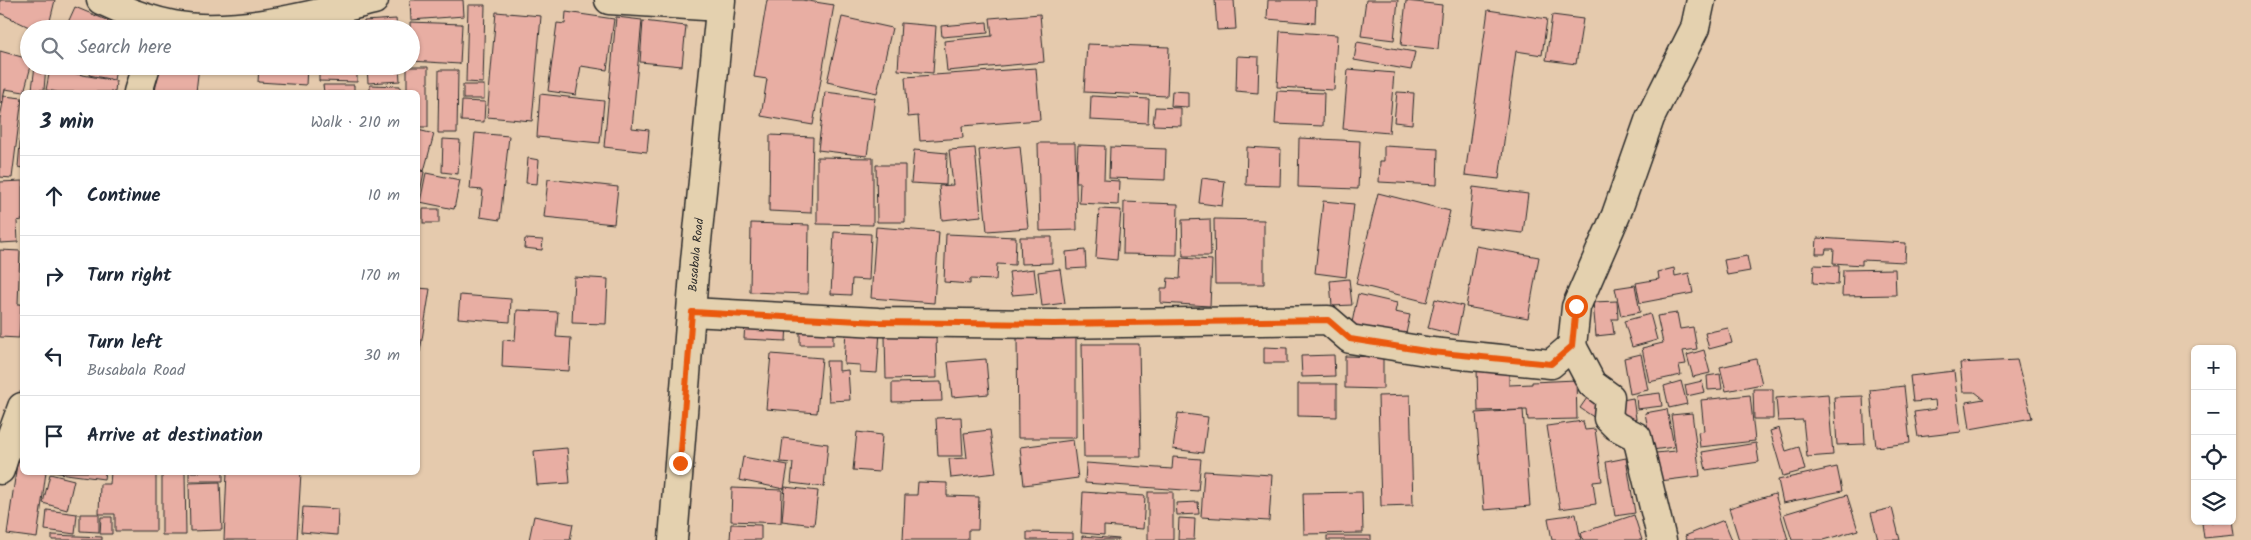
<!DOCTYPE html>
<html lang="en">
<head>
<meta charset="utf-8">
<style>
	body { margin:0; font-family:Kalam,sans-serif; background:#f2f2f3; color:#1f2937 }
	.controls { position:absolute; right:15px; bottom:15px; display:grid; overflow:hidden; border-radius:8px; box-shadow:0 1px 4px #0004 }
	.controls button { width:45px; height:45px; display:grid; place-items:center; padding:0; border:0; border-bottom:1px solid #e0e1e3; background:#fff; color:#1f2937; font:25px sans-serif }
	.stop { position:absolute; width:15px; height:15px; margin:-11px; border:4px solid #ea580c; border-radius:50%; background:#fff }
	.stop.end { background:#ea580c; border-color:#fff; box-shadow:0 1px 5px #0008 }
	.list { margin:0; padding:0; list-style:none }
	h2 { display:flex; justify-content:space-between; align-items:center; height:65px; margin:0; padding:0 20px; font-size:21px }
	h2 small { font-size:16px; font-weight:400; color:#747a83 }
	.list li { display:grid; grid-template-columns:32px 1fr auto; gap:15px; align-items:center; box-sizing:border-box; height:80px; padding:0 20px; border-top:1px solid #e0e1e3 }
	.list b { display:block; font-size:19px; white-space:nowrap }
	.list p { margin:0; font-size:16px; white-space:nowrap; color:#747a83 }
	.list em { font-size:16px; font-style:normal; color:#747a83 }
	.icon { flex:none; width:28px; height:28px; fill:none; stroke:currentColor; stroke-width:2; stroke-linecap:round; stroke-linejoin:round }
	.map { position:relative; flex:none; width:2251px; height:540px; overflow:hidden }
	.search { position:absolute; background:#fff; box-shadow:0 1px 4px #0004; left:20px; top:20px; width:400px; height:55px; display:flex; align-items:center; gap:12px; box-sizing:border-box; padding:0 18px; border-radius:28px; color:#747a83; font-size:19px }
	.panel { position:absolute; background:#fff; box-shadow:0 1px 4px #0004; left:20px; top:90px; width:400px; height:385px; border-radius:8px }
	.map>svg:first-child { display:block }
	.building { fill:#e8aea3; stroke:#2b2b2b }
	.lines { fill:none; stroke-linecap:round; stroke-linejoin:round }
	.minor-casing { stroke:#2b2b2b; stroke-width:31 }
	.minor { stroke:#e4d1af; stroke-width:28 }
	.route { stroke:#ea580c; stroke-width:6 }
	.labels { text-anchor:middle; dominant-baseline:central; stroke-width:4; stroke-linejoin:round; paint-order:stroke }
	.street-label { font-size:12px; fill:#2b2b2b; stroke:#e4d1af }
</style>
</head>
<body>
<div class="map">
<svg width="2251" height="540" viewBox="0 0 2251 540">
	<rect width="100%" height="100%" fill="#e5caad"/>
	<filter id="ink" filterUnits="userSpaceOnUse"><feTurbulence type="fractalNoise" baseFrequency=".02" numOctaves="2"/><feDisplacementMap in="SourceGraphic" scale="10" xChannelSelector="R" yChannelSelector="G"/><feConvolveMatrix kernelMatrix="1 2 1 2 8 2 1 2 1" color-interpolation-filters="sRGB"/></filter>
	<g filter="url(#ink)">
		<g class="building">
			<path d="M 0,0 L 55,0 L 48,29 L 33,29 L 0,13 Z"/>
			<path d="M 410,0 L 463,0 L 464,16 L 411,20 Z"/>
			<path d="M 767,0 L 802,0 L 834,5 L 813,125 L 761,116 L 767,79 L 754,77 Z"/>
			<path d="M 1215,0 L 1234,0 L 1236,29 L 1217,30 Z"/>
			<path d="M 1268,0 L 1316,0 L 1315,23 L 1267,19 Z"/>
			<path d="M 1366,0 L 1398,0 L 1394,40 L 1361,36 Z"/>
			<path d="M 1406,1 L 1442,5 L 1438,49 L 1401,45 Z"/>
			<path d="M 468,5 L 485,5 L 483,83 L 466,82 Z"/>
			<path d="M 75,7 L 128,29 L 65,29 Z"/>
			<path d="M 1488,10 L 1547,19 L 1542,55 L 1516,51 L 1499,179 L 1465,175 Z"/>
			<path d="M 496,12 L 541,16 L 532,121 L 487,117 Z"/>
			<path d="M 566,12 L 614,19 L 607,70 L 581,66 L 576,95 L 548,91 L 557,23 L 565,24 Z"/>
			<path d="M 1040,14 L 1044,62 L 947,71 L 944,41 L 992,36 L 990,18 Z"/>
			<path d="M 1552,15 L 1583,19 L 1576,64 L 1546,60 Z"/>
			<path d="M 616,17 L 642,20 L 632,128 L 649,130 L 647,152 L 604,147 Z"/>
			<path d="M 842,17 L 892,28 L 877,93 L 827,82 Z"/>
			<path d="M 396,19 L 397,29 L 364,29 L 364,21 Z"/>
			<path d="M 643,21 L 686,26 L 682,66 L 640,62 Z"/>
			<path d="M 410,22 L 462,24 L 460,64 L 411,61 Z"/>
			<path d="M 987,22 L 988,33 L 942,37 L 941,26 Z"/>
			<path d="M 901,23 L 936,26 L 933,73 L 898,70 Z"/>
			<path d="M 1280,31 L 1337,35 L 1334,90 L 1277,87 Z"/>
			<path d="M 1357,42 L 1415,52 L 1411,70 L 1354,60 Z"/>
			<path d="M 1087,44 L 1169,47 L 1167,96 L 1084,92 Z"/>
			<path d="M 0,51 L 29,59 L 29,66 L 31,66 L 24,92 L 5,89 L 2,104 L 0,103 Z"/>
			<path d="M 1237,56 L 1259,57 L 1258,93 L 1236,91 Z"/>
			<path d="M 35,66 L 46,66 L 44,90 L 32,89 Z"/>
			<path d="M 91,66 L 116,69 L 114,80 L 89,75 Z"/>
			<path d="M 159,66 L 199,66 L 196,92 L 155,92 Z"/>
			<path d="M 259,66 L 307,66 L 306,85 L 258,82 Z"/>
			<path d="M 319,66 L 357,66 L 357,82 L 319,81 Z"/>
			<path d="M 367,66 L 399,66 L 400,81 L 368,83 Z"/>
			<path d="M 407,67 L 428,67 L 428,127 L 418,127 L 418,92 L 407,92 Z"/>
			<path d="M 1036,68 L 1040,120 L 962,126 L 963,138 L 920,141 L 918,116 L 908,117 L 905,77 Z"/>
			<path d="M 50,69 L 116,81 L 115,92 L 58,92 L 46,90 Z"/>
			<path d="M 1348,69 L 1394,73 L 1389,133 L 1343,129 Z"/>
			<path d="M 439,70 L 458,70 L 457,133 L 438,133 Z"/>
			<path d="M 323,85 L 354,85 L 354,92 L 324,92 Z"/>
			<path d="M 370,85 L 400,86 L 400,92 L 370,92 Z"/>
			<rect x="463" y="85" width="21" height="14"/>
			<path d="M 1172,91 L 1188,92 L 1188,107 L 1171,106 Z"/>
			<path d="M 1277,91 L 1324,93 L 1323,126 L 1275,124 Z"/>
			<path d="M 825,92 L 875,98 L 867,156 L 818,150 Z"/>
			<path d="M 1397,92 L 1414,93 L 1412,124 L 1394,122 Z"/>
			<path d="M 540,94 L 604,101 L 600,143 L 537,137 Z"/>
			<path d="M 4,96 L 22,98 L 12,178 L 0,177 L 0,119 Z"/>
			<path d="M 1091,96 L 1149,99 L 1148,123 L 1090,120 Z"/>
			<path d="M 462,101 L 485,102 L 484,122 L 461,121 Z"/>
			<path d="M 1155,107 L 1181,108 L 1181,126 L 1153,125 Z"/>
			<path d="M 22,122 L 22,168 L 18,167 Z"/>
			<path d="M 418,130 L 434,134 L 424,171 L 418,169 Z"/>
			<path d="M 475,133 L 509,136 L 500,220 L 480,217 L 483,190 L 470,189 Z"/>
			<path d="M 770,135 L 813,137 L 811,213 L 769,211 Z"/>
			<path d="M 1299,138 L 1360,141 L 1358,189 L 1298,187 Z"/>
			<path d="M 443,139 L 460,140 L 458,174 L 442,172 Z"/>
			<path d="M 1038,143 L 1075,143 L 1077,230 L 1040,231 Z"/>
			<path d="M 1078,145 L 1105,146 L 1104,180 L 1119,181 L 1118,205 L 1079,203 L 1080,182 L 1076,182 Z"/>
			<path d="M 1020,146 L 1028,228 L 987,231 L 979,150 Z"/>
			<path d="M 1384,146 L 1438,149 L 1437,185 L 1379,182 L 1380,161 L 1384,161 Z"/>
			<path d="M 1110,147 L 1166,149 L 1165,180 L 1109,178 Z"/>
			<path d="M 1247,147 L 1281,149 L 1280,186 L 1246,185 Z"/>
			<path d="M 975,148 L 981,216 L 942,220 L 939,186 L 953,185 L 949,150 Z"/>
			<path d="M 914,150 L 947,153 L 946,185 L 911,183 Z"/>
			<path d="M 817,157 L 873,158 L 873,225 L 817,224 Z"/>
			<path d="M 528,158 L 539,160 L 537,184 L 526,183 Z"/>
			<path d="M 876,165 L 905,165 L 905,222 L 877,222 Z"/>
			<path d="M 418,170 L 424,172 L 420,192 L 418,192 Z"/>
			<path d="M 426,173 L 460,180 L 454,209 L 420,202 Z"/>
			<path d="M 1202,178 L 1225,181 L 1222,206 L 1199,203 Z"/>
			<path d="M 548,179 L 618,187 L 614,224 L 544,217 Z"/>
			<path d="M 22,181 L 22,220 L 17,221 L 18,242 L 0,243 L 0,182 Z"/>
			<path d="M 1473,187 L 1528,194 L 1523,233 L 1469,227 Z"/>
			<path d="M 1378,193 L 1450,211 L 1427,302 L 1356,284 Z"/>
			<path d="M 1323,201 L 1354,204 L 1346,277 L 1315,273 Z"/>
			<path d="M 1124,202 L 1178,204 L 1177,255 L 1123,254 Z"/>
			<rect x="423" y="209" width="16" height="14"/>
			<path d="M 1099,209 L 1121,210 L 1117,260 L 1096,258 Z"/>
			<path d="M 1210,219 L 1211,256 L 1183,256 L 1182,220 Z"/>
			<path d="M 1214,219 L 1264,220 L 1264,284 L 1215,284 Z"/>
			<path d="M 751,223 L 809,225 L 808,294 L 750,292 Z"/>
			<path d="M 876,227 L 939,232 L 934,303 L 871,298 Z"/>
			<path d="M 834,232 L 871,234 L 869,280 L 852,279 L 851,295 L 831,294 Z"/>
			<path d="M 946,234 L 1016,237 L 1015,265 L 997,264 L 996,280 L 970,279 L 970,284 L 944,282 Z"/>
			<path d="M 1020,237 L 1052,237 L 1052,263 L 1021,264 Z"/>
			<path d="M 1817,238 L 1906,243 L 1905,262 L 1862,260 L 1862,265 L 1833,263 L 1834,249 L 1826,249 L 1825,254 L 1816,254 Z"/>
			<path d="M 525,239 L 543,240 L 542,250 L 524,248 Z"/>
			<path d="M 1476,246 L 1539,257 L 1528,318 L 1466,307 Z"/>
			<path d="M 0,250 L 20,251 L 18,304 L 21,304 L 19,338 L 0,337 Z"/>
			<path d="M 1085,250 L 1086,268 L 1067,269 L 1066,252 Z"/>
			<path d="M 1747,256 L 1750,271 L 1727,275 L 1724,260 Z"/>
			<path d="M 1181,258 L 1212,260 L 1210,306 L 1161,303 L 1161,288 L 1167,288 L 1168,278 L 1180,279 Z"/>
			<path d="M 1814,265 L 1839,266 L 1838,285 L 1813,283 Z"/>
			<path d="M 1674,268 L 1675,276 L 1689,273 L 1693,293 L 1640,303 L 1636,283 L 1659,279 L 1658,272 Z"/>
			<path d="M 1034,269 L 1037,293 L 1012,295 L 1009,272 Z"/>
			<path d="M 1060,269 L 1065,303 L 1042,306 L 1038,272 Z"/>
			<path d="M 1895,269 L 1896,295 L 1842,296 L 1843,270 Z"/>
			<path d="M 574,277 L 608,279 L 606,324 L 572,323 Z"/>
			<path d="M 1349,279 L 1352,305 L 1332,306 L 1330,281 Z"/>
			<path d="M 1635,285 L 1640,312 L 1621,316 L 1615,288 Z"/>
			<path d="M 418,288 L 430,289 L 420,352 L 418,352 Z"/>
			<path d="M 1358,294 L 1397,303 L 1395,312 L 1410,315 L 1405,338 L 1350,332 Z"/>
			<path d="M 460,295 L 511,299 L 510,322 L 458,318 Z"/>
			<path d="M 1435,299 L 1463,306 L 1457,335 L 1428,328 Z"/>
			<path d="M 1617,301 L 1618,319 L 1612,319 L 1614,334 L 1596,336 L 1593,302 Z"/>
			<path d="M 517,310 L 558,312 L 556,337 L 571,338 L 569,371 L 502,367 L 503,340 L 515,341 Z"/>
			<path d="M 1677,313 L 1680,329 L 1693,327 L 1697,349 L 1683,351 L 1686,364 L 1679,365 L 1681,375 L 1649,382 L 1642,348 L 1663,343 L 1657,316 Z"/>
			<path d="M 1650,314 L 1657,340 L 1632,347 L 1624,321 Z"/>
			<path d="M 745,322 L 787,324 L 786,341 L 744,339 Z"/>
			<path d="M 1728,328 L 1732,343 L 1709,349 L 1705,333 Z"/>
			<rect x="800" y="329" width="33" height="16"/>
			<path d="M 846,329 L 880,331 L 877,373 L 860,372 L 860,365 L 844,364 Z"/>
			<path d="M 936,335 L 937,378 L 886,379 L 885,336 Z"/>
			<path d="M 1076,335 L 1076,438 L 1018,438 L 1017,336 Z"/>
			<path d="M 1082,344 L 1139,344 L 1141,457 L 1084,457 Z"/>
			<path d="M 1264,347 L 1287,348 L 1287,363 L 1264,363 Z"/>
			<path d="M 1704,350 L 1710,373 L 1693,377 L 1687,355 Z"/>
			<path d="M 771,354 L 822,358 L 817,413 L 766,409 Z"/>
			<path d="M 1641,354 L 1648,390 L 1630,394 L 1624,358 Z"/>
			<path d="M 1334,355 L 1335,376 L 1302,377 L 1301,356 Z"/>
			<path d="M 1345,356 L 1383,357 L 1383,389 L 1345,388 Z"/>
			<path d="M 986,359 L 989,394 L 952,397 L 948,362 Z"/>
			<path d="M 1756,359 L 1762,384 L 1726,391 L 1720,367 Z"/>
			<path d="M 2017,360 L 2032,418 L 1970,429 L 1966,402 L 1984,399 L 1975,392 L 1963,392 L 1960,363 Z"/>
			<path d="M 826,361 L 839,361 L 839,371 L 848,370 L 850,400 L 829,401 Z"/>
			<path d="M 1509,367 L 1509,385 L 1532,384 L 1532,382 L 1576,380 L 1577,419 L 1528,420 L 1527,410 L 1478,411 L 1477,368 Z"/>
			<path d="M 1954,371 L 1961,432 L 1918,437 L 1914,412 L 1936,409 L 1935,400 L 1913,402 L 1910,376 Z"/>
			<path d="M 1720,374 L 1722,389 L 1708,390 L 1707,376 Z"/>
			<path d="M 1681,381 L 1687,404 L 1669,408 L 1664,386 Z"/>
			<path d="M 1702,381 L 1705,392 L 1687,396 L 1685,385 Z"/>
			<path d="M 941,382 L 942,401 L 892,402 L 892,383 Z"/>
			<path d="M 1298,384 L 1337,384 L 1337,417 L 1298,416 Z"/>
			<path d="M 1904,386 L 1910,443 L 1876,447 L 1870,390 Z"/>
			<path d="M 1753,389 L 1773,389 L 1773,419 L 1754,419 Z"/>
			<path d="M 1660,393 L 1662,406 L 1637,409 L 1636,396 Z"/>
			<path d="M 1828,394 L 1833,455 L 1807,457 L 1803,420 L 1778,421 L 1776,398 Z"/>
			<path d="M 1410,395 L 1413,505 L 1381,506 L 1378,396 Z"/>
			<path d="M 1589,395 L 1607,407 L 1598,420 L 1580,408 Z"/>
			<path d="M 1750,395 L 1755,441 L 1700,447 L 1698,432 L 1704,431 L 1701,400 Z"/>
			<path d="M 1863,396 L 1865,444 L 1837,445 L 1834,397 Z"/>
			<path d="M 1633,398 L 1636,419 L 1613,421 L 1611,402 Z"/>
			<path d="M 1667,409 L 1674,447 L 1652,450 L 1645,413 Z"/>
			<path d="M 1523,410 L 1530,506 L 1484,510 L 1476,413 Z"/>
			<path d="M 1178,413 L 1208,417 L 1203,453 L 1173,449 Z"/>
			<path d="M 1692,413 L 1700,476 L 1660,481 L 1656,453 L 1676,451 L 1671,415 Z"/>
			<path d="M 961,417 L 963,456 L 938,456 L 936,418 Z"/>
			<path d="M 1583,421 L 1585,430 L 1595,429 L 1602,481 L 1593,482 L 1596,504 L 1560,509 L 1547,426 Z"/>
			<path d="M 1779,428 L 1786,451 L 1799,447 L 1805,470 L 1783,476 L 1770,431 Z"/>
			<path d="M 990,430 L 996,473 L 951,478 L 949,459 L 967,458 L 964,433 Z"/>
			<path d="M 857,432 L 882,435 L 879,472 L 853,470 Z"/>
			<path d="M 783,438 L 828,444 L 824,487 L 791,483 L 793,463 L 780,462 Z"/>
			<path d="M 1073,440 L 1078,478 L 1024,485 L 1020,447 Z"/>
			<path d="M 1756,443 L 1759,462 L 1706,470 L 1702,452 Z"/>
			<path d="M 567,448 L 570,483 L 537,485 L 534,451 Z"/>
			<path d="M 18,457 L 22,457 L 22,472 L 46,472 L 37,538 L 7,534 Z"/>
			<path d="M 743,457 L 788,465 L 784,489 L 739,480 Z"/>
			<path d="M 1173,457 L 1201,459 L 1198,491 L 1085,483 L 1086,463 L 1172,469 Z"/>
			<path d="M 1626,458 L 1635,513 L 1615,516 L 1606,462 Z"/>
			<path d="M 1837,467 L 1842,491 L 1783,503 L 1778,480 Z"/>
			<path d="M 1204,471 L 1272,475 L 1269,521 L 1201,517 Z"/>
			<path d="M 51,472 L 105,472 L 104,479 Z"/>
			<path d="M 111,472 L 156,472 L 156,531 L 115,531 L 115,514 L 99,514 L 100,484 L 110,484 Z"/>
			<path d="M 162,472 L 185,472 L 186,535 L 162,535 Z"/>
			<rect x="189" y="472" width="34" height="9"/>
			<path d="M 227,472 L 301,472 L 297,540 L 224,540 Z"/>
			<path d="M 50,474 L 74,480 L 67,510 L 43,503 Z"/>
			<path d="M 220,482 L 222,530 L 190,531 L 189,483 Z"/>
			<path d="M 918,482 L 947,483 L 947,496 L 979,497 L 978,530 L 968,530 L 968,540 L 903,540 L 905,495 L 917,495 Z"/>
			<path d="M 785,487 L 818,491 L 814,525 L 782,521 Z"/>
			<path d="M 732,488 L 782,490 L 781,523 L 731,521 Z"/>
			<path d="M 1083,492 L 1145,496 L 1143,529 L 1104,526 L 1104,535 L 1081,533 Z"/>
			<rect x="1148" y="492" width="25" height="48"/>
			<path d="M 1362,492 L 1363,533 L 1304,534 L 1303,493 Z"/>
			<path d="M 1775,494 L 1788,540 L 1739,540 L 1729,508 Z"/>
			<path d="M 1847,495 L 1858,530 L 1823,540 L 1792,540 L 1784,514 Z"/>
			<path d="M 1198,502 L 1199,514 L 1177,515 L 1176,503 Z"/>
			<path d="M 303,507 L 338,509 L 337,535 L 301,532 Z"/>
			<path d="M 1892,508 L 1900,540 L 1878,540 L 1871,513 Z"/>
			<path d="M 47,510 L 77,514 L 75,534 L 45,530 Z"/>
			<path d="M 80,514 L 99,514 L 99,532 L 80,531 Z"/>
			<path d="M 1576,514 L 1581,540 L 1552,540 L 1548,518 Z"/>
			<path d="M 1634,515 L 1642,540 L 1583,540 L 1581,533 Z"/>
			<path d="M 534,516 L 573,524 L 570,540 L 529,540 Z"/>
			<path d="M 101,517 L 112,517 L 112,534 L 100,534 Z"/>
			<path d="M 1179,518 L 1195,519 L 1194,540 L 1178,540 Z"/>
			<path d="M 1724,520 L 1732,540 L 1687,540 L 1685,536 Z"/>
			<path d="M 2233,520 L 2235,535 L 2204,538 L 2202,523 Z"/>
			<path d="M 731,524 L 761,525 L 761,540 L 730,540 Z"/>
			<path d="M 1027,532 L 1073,533 L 1073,540 L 1027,540 Z"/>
			<path d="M 52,535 L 102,537 L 102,540 L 52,540 Z"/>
			<path d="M 1082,536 L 1119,539 L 1119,540 L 1082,540 Z"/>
			<rect x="1327" y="536" width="44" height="4"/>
		</g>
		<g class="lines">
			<g class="minor-casing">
				<g id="minor">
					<path d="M 101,0 C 124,11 148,20 173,25 C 231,37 317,14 374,0"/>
					<path d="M 609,0 L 720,7"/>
					<path d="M 138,92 L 146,66"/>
					<path d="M 692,312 L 878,322 L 1054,324 L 1328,320 L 1350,339 L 1432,352 L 1551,364 L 1572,346 L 1576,307 L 1616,215 L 1650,118 L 1695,28 L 1701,0"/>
					<path d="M 1572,346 L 1592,384 L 1610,397 L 1608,418 L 1616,426 L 1637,437 L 1662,540"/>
					<path d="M 0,447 L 7,448 L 22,407"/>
					<path d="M 0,470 L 7,448"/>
					<path id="s1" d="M 673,540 L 695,261 L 721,0"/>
				</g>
			</g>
			<use href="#minor" class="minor"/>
		</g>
	</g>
	<g class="lines" filter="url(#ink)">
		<path class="route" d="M 680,463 L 692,312 L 878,322 L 1054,324 L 1328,320 L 1350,339 L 1432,352 L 1551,364 L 1572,346 L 1576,306"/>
	</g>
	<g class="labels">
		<g class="street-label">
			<text stroke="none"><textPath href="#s1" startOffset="286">Busabala Road</textPath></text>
		</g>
	</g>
</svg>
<div class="controls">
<button>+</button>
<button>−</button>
<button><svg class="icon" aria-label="locate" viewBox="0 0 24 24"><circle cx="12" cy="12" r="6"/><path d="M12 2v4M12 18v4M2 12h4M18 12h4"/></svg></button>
<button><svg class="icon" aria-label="layers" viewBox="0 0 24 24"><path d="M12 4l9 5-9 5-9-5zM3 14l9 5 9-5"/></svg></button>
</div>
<div class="stop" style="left:1576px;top:306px"></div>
<div class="stop end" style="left:680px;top:463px"></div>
<div class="search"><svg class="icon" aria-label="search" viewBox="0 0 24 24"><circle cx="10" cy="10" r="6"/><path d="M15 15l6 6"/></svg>Search here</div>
<section class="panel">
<h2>3 min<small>Walk · 210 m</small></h2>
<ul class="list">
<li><svg class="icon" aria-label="ahead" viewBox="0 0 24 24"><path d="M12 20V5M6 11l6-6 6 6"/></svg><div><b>Continue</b></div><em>10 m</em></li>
<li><svg class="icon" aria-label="right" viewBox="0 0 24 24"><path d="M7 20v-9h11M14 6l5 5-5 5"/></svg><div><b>Turn right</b></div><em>170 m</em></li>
<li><svg class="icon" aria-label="left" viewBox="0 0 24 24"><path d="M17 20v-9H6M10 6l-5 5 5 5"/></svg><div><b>Turn left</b><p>Busabala Road</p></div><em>30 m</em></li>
<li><svg class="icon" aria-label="arrive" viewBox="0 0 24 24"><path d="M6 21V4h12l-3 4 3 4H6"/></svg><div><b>Arrive at destination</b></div></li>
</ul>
</section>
</div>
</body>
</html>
